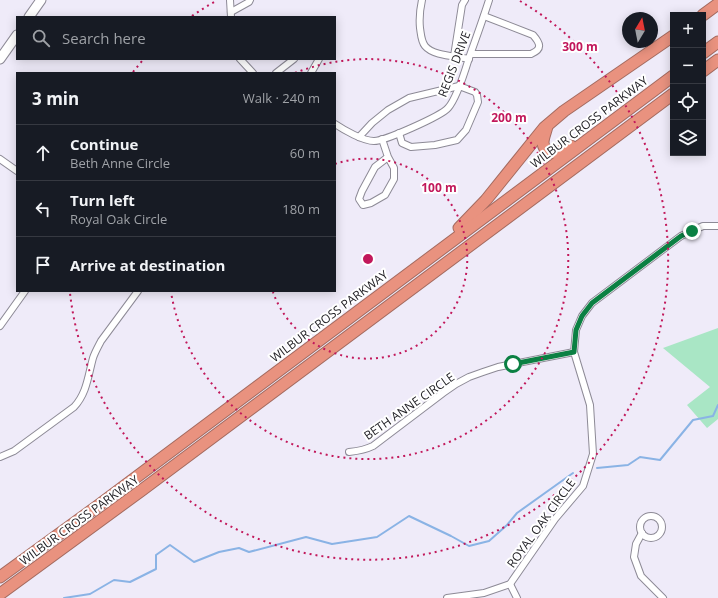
<!DOCTYPE html>
<html lang="en">
<head>
<meta charset="utf-8">
<style>
	body { margin:0; font-family:"Open Sans",sans-serif; background:#20242c; color:#f1f3f6 }
	.controls { position:absolute; right:12px; top:12px; display:grid; overflow:hidden; border-radius:0px; box-shadow:0 2px 10px #0003 }
	.controls button { width:36px; height:36px; display:grid; place-items:center; padding:0; border:0; border-bottom:1px solid #363941; background:#171b24; color:#f1f3f6; font:20px sans-serif }
	.compass { position:absolute; left:622px; top:12px; width:36px; height:36px; border-radius:50%; background:#171b24; box-shadow:0 2px 10px #0003; rotate:10deg }
	.stop { position:absolute; width:12px; height:12px; margin:-9px; border:3px solid #0b8043; border-radius:50%; background:#fff }
	.stop.end { background:#0b8043; border-color:#fff; box-shadow:0 1px 4px #0008 }
	.list { margin:0; padding:0; list-style:none }
	h2 { display:flex; justify-content:space-between; align-items:center; height:52px; margin:0; padding:0 16px; font-size:17px }
	h2 small { font-size:13px; font-weight:400; color:#9ea1a6 }
	.list li { display:grid; grid-template-columns:26px 1fr auto; gap:12px; align-items:center; box-sizing:border-box; height:56px; padding:0 16px; border-top:1px solid #363941 }
	.list b { display:block; font-size:15px; white-space:nowrap }
	.list p { margin:0; font-size:13px; white-space:nowrap; color:#9ea1a6 }
	.list em { font-size:13px; font-style:normal; color:#9ea1a6 }
	.icon { flex:none; width:22px; height:22px; fill:none; stroke:currentColor; stroke-width:2; stroke-linecap:round; stroke-linejoin:round }
	.map { position:relative; flex:none; width:718px; height:598px; overflow:hidden }
	.search { position:absolute; background:#171b24; box-shadow:0 2px 10px #0003; left:16px; top:16px; width:320px; height:44px; display:flex; align-items:center; gap:10px; box-sizing:border-box; padding:0 14px; border-radius:0px; color:#9ea1a6; font-size:15px }
	.panel { position:absolute; background:#171b24; box-shadow:0 2px 10px #0003; left:16px; top:72px; width:320px; height:220px; border-radius:0px }
	.map>svg:first-child { display:block }
	.green { fill:#a9e6c5 }
	.lines { fill:none; stroke-linecap:round; stroke-linejoin:round }
	.stream { stroke:#8ab3e5; stroke-width:2 }
	.street-casing { stroke:#8d8a96; stroke-width:8 }
	.secondary-casing { stroke:#8d8a96; stroke-width:11 }
	.highway-casing { stroke:#a46b60; stroke-width:13 }
	.street { stroke:#fff; stroke-width:6 }
	.secondary { stroke:#fff; stroke-width:9 }
	.highway { stroke:#e9927f; stroke-width:11 }
	.route { stroke:#0b8043; stroke-width:5 }
	.ring { fill:none; stroke:#c2185b; stroke-width:2; stroke-dasharray:2 4 }
	.labels { text-anchor:middle; dominant-baseline:central; stroke-width:4; stroke-linejoin:round; paint-order:stroke }
	.street-label { font-size:12px; fill:#232227; stroke:#fff }
	.centre { fill:#c2185b; stroke:#fff; stroke-width:2 }
	.ring-label { font-size:12px; text-anchor:middle; font-weight:bold; fill:#c2185b; stroke:#fff; stroke-width:4; stroke-linejoin:round; paint-order:stroke }
</style>
</head>
<body>
<div class="map">
<svg width="718" height="598" viewBox="0 0 718 598">
	<rect width="100%" height="100%" fill="#efebf9"/>
	<path class="green" d="M 718,328 L 718,419 L 707,428 L 687,405 L 710,387 L 663,348 Z"/>
	<g class="lines">
		<g class="stream">
			<path d="M 597,468 L 628,465 L 640,457 L 660,460 L 693,420 L 713,416 L 718,405"/>
			<path d="M 64,598 L 90,594 L 114,580 L 130,582 L 156,569 L 156,555 L 170,545 L 194,562 L 219,552 L 239,548 L 249,552 L 306,537 L 332,544 L 377,537 L 409,516 L 451,536 L 469,546 L 489,541 L 507,525 L 517,513 L 573,473"/>
		</g>
		<g class="street-casing">
			<g id="street">
				<path d="M 230,0 L 231,17"/>
				<path d="M 422,0 C 420,9 419,18 420,28 C 421,34 421,41 425,46 C 433,56 456,56 469,59"/>
				<path d="M 231,12 L 249,2 L 250,0"/>
				<path d="M 471,54 L 531,54 C 543,49 540,43 533,35 L 484,16"/>
				<path d="M 454,56 L 462,5 L 465,0"/>
				<path d="M 240,59 L 253,73"/>
				<path d="M 276,73 L 294,59"/>
				<path d="M 311,73 L 319,59"/>
				<path d="M 335,124 C 344,130 363,141 374,141 C 385,141 441,116 448,108 C 457,98 465,71 469,58 C 476,38 483,19 489,0"/>
				<path d="M 359,137 L 372,123 L 388,110 L 409,98 L 459,86 L 475,92 L 477,95 L 478,102 L 466,130 L 457,140 L 435,145 L 411,147 L 402,143 L 399,133"/>
				<path d="M 382,139 L 388,157 L 394,168 L 394,179 L 385,195 L 371,203 L 363,205 L 359,199 L 362,191 L 375,167 L 388,157"/>
				<path d="M 0,159 L 17,171"/>
				<path d="M 0,326 L 25,291"/>
				<path d="M 349,452 C 358,451 365,450 373,446 L 443,393 L 456,384 L 469,377 L 483,372 L 498,367 L 574,352"/>
				<path d="M 0,457 L 14,451 L 74,407 C 87,393 88,376 93,358 C 95,352 98,347 101,341 L 138,291"/>
				<circle cx="651" cy="527" r="11"/>
				<path d="M 642,533 L 636,544 L 634,557 L 641,576 L 663,598"/>
				<path d="M 510,584 L 517,598"/>
				<path d="M 447,598 L 484,593 L 510,584 L 555,519 L 583,486 L 593,454 L 590,405 L 574,352 L 576,330 L 582,316 L 592,303 L 681,236 L 703,226 L 718,226"/>
			</g>
		</g>
		<g class="secondary-casing">
			<g id="secondary">
				<path d="M 29,17 L 41,0"/>
				<path d="M 0,59 L 17,35"/>
			</g>
		</g>
		<g class="highway-casing">
			<g id="highway">
				<path d="M 703,15 L 718,4"/>
				<path d="M 703,53 L 718,42"/>
				<path d="M 703,71 L 718,60"/>
				<path d="M 547,126 C 546,132 543,137 543,143 C 545,158 563,152 571,146"/>
				<path d="M 459,228 L 486,200 L 544,128 L 564,111 L 673,36"/>
				<path d="M 0,577 L 99,505 L 673,76"/>
				<path d="M 0,594 L 142,490 L 673,94"/>
			</g>
		</g>
		<use href="#street" class="street"/>
		<use href="#secondary" class="secondary"/>
		<use href="#highway" class="highway"/>
	</g>
	<g class="lines">
		<path class="route" d="M 513,364 L 574,352 L 576,330 L 582,316 L 592,303 L 681,236 L 692,231"/>
	</g>
	<g class="ring">
		<path d="M335 164A100 100 0 1 1 273 292"/>
		<path d="M295 73A200 200 0 1 1 171 292"/>
		<path d="M133 72A300 300 0 0 1 143 60M192 16A300 300 0 0 1 216 1M520 1A300 300 0 1 1 70 293"/>
	</g>
	<g class="labels">
		<g class="street-label">
			<text transform="translate(454 64) rotate(-69)">REGIS DRIVE</text>
			<text transform="translate(589 122) rotate(-37)">WILBUR CROSS PARKWAY</text>
			<text transform="translate(329 316) rotate(-37)">WILBUR CROSS PARKWAY</text>
			<text transform="translate(409 406) rotate(-35)">BETH ANNE CIRCLE</text>
			<text transform="translate(79 520) rotate(-36)">WILBUR CROSS PARKWAY</text>
			<text transform="translate(541 523) rotate(-54)">ROYAL OAK CIRCLE</text>
		</g>
	</g>
	<circle cx="368" cy="259" r="6" class="centre"/>
	<g class="ring-label">
		<text x="580" y="51">300 m</text>
		<text x="509" y="122">200 m</text>
		<text x="439" y="192">100 m</text>
	</g>
</svg>
<div class="controls">
<button>+</button>
<button>−</button>
<button><svg class="icon" aria-label="locate" viewBox="0 0 24 24"><circle cx="12" cy="12" r="6"/><path d="M12 2v4M12 18v4M2 12h4M18 12h4"/></svg></button>
<button><svg class="icon" aria-label="layers" viewBox="0 0 24 24"><path d="M12 4l9 5-9 5-9-5zM3 14l9 5 9-5"/></svg></button>
</div>
<svg class="compass" viewBox="-18 -18 36 36"><path d="M0-13l5 13h-10z" fill="#e53935"/><path d="M0 13l5-13h-10z" fill="#9ea1a6"/></svg>
<div class="stop" style="left:513px;top:364px"></div>
<div class="stop end" style="left:692px;top:231px"></div>
<div class="search"><svg class="icon" aria-label="search" viewBox="0 0 24 24"><circle cx="10" cy="10" r="6"/><path d="M15 15l6 6"/></svg>Search here</div>
<section class="panel">
<h2>3 min<small>Walk · 240 m</small></h2>
<ul class="list">
<li><svg class="icon" aria-label="ahead" viewBox="0 0 24 24"><path d="M12 20V5M6 11l6-6 6 6"/></svg><div><b>Continue</b><p>Beth Anne Circle</p></div><em>60 m</em></li>
<li><svg class="icon" aria-label="left" viewBox="0 0 24 24"><path d="M17 20v-9H6M10 6l-5 5 5 5"/></svg><div><b>Turn left</b><p>Royal Oak Circle</p></div><em>180 m</em></li>
<li><svg class="icon" aria-label="arrive" viewBox="0 0 24 24"><path d="M6 21V4h12l-3 4 3 4H6"/></svg><div><b>Arrive at destination</b></div></li>
</ul>
</section>
</div>
</body>
</html>
